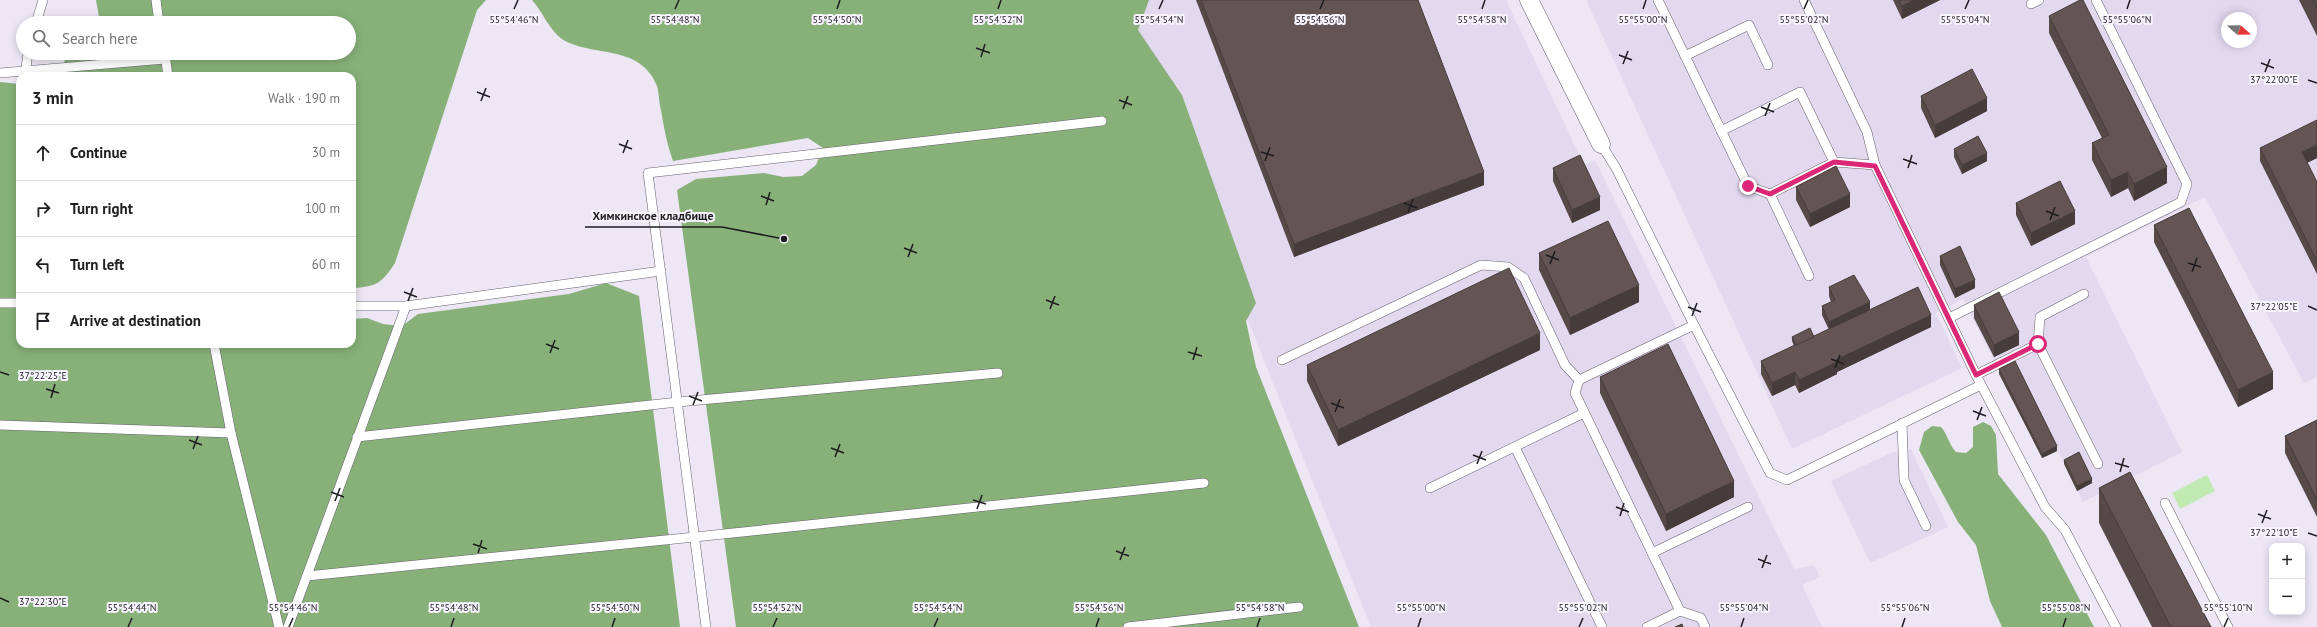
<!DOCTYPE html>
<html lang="en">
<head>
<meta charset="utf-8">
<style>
	body { margin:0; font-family:"PT Sans",sans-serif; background:#f6f6f6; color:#202124 }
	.controls { position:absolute; right:12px; bottom:12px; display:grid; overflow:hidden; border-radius:8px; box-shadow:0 2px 10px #0003 }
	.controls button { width:36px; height:36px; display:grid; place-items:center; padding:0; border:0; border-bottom:1px solid #e0e0e0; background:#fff; color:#202124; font:20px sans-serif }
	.compass { position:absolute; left:2221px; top:12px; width:36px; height:36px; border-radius:50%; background:#fff; box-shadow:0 2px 10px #0003; rotate:110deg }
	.stop { position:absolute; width:12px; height:12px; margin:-9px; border:3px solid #db2777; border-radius:50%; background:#fff }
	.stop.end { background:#db2777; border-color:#fff; box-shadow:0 1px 4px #0008 }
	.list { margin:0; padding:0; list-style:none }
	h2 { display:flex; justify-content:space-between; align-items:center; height:52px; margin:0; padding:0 16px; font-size:17px }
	h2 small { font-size:13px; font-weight:400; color:#757577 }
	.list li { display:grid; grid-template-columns:26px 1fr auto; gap:12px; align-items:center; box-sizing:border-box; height:56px; padding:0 16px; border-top:1px solid #e0e0e0 }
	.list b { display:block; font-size:15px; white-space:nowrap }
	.list em { font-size:13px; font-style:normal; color:#757577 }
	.icon { flex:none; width:22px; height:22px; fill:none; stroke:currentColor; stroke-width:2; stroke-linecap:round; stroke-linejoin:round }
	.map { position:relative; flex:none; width:2317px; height:627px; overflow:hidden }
	.search { position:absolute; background:#fff; box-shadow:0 2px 10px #0003; left:16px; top:16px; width:340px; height:44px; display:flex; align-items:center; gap:10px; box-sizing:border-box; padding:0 14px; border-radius:22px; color:#757577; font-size:15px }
	.panel { position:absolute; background:#fff; box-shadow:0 2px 10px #0003; left:16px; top:72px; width:340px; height:276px; border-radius:12px }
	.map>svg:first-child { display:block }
	.built { fill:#e2d9ef; fill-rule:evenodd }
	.green { fill:#c0eab2 }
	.forest { fill:#87b179 }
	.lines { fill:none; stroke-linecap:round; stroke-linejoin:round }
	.lane-casing { stroke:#66616d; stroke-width:10 }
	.street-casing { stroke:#66616d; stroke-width:19 }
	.lane { stroke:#fff; stroke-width:9 }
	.street { stroke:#fff; stroke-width:18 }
	.wall { fill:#564948 }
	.shaded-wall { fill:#463c3b }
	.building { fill:#645554; stroke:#463c3b }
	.route { stroke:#db2777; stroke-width:5 }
	.ticks { fill:none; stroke:#1e1c21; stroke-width:1.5 }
	.ticks-label { font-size:10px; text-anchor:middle; fill:#1e1c21; stroke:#f8f5fe; stroke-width:4; stroke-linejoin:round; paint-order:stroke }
	.leader { fill:none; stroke:#1e1c21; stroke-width:1.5 }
	.callout-dot { fill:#1e1c21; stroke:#f8f5fe; stroke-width:1.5 }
	.callout-label { font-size:12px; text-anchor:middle; font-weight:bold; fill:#1e1c21; stroke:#f8f5fe; stroke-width:4; stroke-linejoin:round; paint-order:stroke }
</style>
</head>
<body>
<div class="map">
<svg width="2317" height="627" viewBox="0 0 2317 627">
	<rect width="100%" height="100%" fill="#ece6f5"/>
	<g class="built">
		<path d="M 1123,0 L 1506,0 L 1584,165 L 1595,160 L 1794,569 L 1814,565 L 1820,577 L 1802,585 L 1822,627 L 1371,627 L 1180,151 Z"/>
		<path d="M 1586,0 L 2317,0 L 2317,377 L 2304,383 L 2205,197 L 2086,257 L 2182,452 L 2083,502 L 2010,353 L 1994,361 L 1963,299 L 1936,313 L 1962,368 L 1792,449 ZM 2227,18 L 2251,18 L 2251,42 L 2227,42 Z"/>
		<path d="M 1911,449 L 1948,527 L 1870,563 L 1831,481 L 1893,452 Z"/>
	</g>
	<path class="green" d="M 2207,475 L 2215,491 L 2180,509 L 2172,493 Z"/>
	<g class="forest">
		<path d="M 96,0 L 486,0 L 477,10 L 395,263 C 382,283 376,287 352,288 L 352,76 L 57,76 L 65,71 L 64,53 L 349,53 L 349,23 L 90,23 L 99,17 Z"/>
		<path d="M 532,0 L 1149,0 L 1138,30 L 1182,95 L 1256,303 L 1246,321 L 1256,367 L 1359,627 L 736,627 L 677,190 L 696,179 L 764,173 L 783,177 L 802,176 L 816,165 L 823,148 L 808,138 L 673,161 C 667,144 664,128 661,110 C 659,103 659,93 657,86 C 640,43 592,58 562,39 C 550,31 542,11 532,0 Z"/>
		<path d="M 0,82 L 20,84 L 20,344 L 352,344 L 352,319 L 367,318 L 383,324 L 402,326 L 418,314 L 569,294 L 606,283 L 639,296 L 680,627 L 0,627 Z"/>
		<path d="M 1983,422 L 1991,426 L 1996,435 L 1998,474 L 2046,535 L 2094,627 L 2002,627 L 1990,601 L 1976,545 L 1958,522 L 1919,450 L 1924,432 L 1932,426 L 1941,427 C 1948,435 1949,445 1956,452 L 1966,453 L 1973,447 L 1973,427 Z"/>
	</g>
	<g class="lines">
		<g class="lane-casing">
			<g id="lane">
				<path d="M 156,0 L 159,23"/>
				<path d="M 1658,0 L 1748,186 L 1770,194"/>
				<path d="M 1804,0 L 1867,132 L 1875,165 L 1976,375 L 2045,507 L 2065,530 L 2116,627"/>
				<path d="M 2031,4 L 2039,0"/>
				<path d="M 36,23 L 43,0"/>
				<path d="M 165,54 L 168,76"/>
				<path d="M 1685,56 L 1749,25 L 1768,65"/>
				<path d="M 0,73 L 165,59"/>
				<path d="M 25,75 L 28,53"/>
				<path d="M 1721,131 L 1800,92 L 1834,162"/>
				<path d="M 1601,144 L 1616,168 L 1694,325 L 1770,473 L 1787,480 L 1981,385"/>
				<path d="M 1809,276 L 1770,194 L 1834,162 L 1875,165"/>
				<path d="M 0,303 L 20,303"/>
				<path d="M 352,306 L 406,306 L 661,271"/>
				<path d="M 1949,318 L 2181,202 L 2187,184 L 2096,0"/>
				<path d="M 1694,325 L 1579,380 L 1575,393 L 1680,611 L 1701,618 L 1705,627"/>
				<path d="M 214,344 L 231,433 L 279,627"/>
				<path d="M 2038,344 L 2098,464"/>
				<path d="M 1282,360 L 1481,265 L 1508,267 L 1524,278 L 1565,365 L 1579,380"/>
				<path d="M 1976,375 L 2038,344 L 2040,317 L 2084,294"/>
				<path d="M 1902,423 L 1904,480 L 1926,526"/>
				<path d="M 0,425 L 231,433"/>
				<path d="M 357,437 L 678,402 L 998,373"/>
				<path d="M 1515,447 L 1602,627"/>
				<path d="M 1430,488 L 1584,413"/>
				<path d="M 2165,503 L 2228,627"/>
				<path d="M 1652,553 L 1748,507"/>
				<path d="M 307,576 L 695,537 L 1204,483"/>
				<path d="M 288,627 L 406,306"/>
				<path d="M 706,627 L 648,173 L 1102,121"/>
				<path d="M 1128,627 L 1299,607"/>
				<path d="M 1647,627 L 1680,611"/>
			</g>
		</g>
		<g class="street-casing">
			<path id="street" d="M 1529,0 L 1601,144"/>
		</g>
		<use href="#lane" class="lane"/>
		<use href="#street" class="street"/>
	</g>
	<g class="wall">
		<path d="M 1196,0 L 1418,0 L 1484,185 L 1294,257 Z"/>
		<path d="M 1893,0 L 1940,0 L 1902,19 Z"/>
		<path d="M 2299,0 L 2317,0 L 2317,36 Z"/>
		<path d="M 2049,16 L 2167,183 L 2134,201 L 2128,188 L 2111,197 L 2092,160 L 2092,143 L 2102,138 L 2049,33 Z"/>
		<path d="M 1921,96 L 1987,111 L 1935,138 L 1921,108 Z"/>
		<path d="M 2260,148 L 2317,158 L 2307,163 L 2317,182 L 2317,274 L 2260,161 Z"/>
		<path d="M 1954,149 L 1987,161 L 1962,174 L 1954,157 Z"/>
		<path d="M 1553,168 L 1600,210 L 1572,223 L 1553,181 Z"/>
		<path d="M 1796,187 L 1850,207 L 1810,227 L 1796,200 Z"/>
		<path d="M 2016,203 L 2075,224 L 2031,246 L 2016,215 Z"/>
		<path d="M 2154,225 L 2273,389 L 2238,407 L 2154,242 Z"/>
		<path d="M 1539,253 L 1639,302 L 1570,335 L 1539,270 Z"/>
		<path d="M 1940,256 L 1975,288 L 1955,298 L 1940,265 Z"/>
		<path d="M 1829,287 L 1870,310 L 1931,327 L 1837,372 L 1837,374 L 1799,393 L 1795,385 L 1772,396 L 1761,374 L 1761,361 L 1794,346 L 1792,341 L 1792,337 L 1814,337 L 1829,330 L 1822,315 L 1822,306 L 1831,302 L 1829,296 Z"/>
		<path d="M 1974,305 L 2019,345 L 1994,357 L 1974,318 Z"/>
		<path d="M 1540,350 L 1338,446 L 1307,381 L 1307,365 Z"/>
		<path d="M 1999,369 L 2057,451 L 2042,458 L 1999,374 Z"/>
		<path d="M 1600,377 L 1734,497 L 1666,531 L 1600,393 Z"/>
		<path d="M 2317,420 L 2317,517 L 2285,453 L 2285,436 Z"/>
		<path d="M 2064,460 L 2092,483 L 2077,491 L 2064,464 Z"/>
		<path d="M 2099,488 L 2211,627 L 2152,627 L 2099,523 Z"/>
	</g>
	<g class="shaded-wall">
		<path d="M 1914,0 L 1940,0 L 1902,19 L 1902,6 Z"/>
		<path d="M 1987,98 L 1987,111 L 1935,138 L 1935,125 Z"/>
		<path d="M 2317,145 L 2317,158 L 2302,165 L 2302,152 Z"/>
		<path d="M 1987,153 L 1987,161 L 1962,174 L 1962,165 Z"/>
		<path d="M 2167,167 L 2167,183 L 2134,201 L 2134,184 Z"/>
		<path d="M 1484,172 L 1484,185 L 1294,257 L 1294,244 Z"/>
		<path d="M 2128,172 L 2128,188 L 2111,197 L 2111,180 Z"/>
		<path d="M 1850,194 L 1850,207 L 1810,227 L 1810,214 Z"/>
		<path d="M 1600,197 L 1600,210 L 1572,223 L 1572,210 Z"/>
		<path d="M 2075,211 L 2075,224 L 2031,246 L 2031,233 Z"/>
		<path d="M 1975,280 L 1975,288 L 1955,298 L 1955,289 Z"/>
		<path d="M 1639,285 L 1639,302 L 1570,335 L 1570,318 Z"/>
		<path d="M 1870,302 L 1870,311 L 1829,330 L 1829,322 Z"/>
		<path d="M 1931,315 L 1931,327 L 1837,372 L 1837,374 L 1799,393 L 1799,380 L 1836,360 Z"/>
		<path d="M 2019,332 L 2019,345 L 1994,357 L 1994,345 Z"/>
		<path d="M 1540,333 L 1540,350 L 1338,446 L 1338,430 Z"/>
		<path d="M 1795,372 L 1795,385 L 1772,396 L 1772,383 Z"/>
		<path d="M 2273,372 L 2273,389 L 2238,407 L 2238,390 Z"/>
		<path d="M 2057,446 L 2057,451 L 2042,458 L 2042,454 Z"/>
		<path d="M 2092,479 L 2092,483 L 2077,491 L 2077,486 Z"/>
		<path d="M 1734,481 L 1734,497 L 1666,531 L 1666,514 Z"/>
	</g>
	<g class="building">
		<path d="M 1201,0 L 1418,0 L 1484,172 L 1294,244 Z"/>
		<path d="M 1899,0 L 1914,0 L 1902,6 Z"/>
		<path d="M 2080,0 L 2083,0 L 2167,167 L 2134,184 L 2128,172 L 2111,180 L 2092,143 L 2109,135 L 2049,16 Z"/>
		<path d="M 2313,0 L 2317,0 L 2317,7 Z"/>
		<path d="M 1972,69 L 1987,98 L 1935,125 L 1921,96 Z"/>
		<path d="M 2317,120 L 2317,145 L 2302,152 L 2317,182 L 2317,261 L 2260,148 Z"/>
		<path d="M 1978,136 L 1987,153 L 1962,165 L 1954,149 Z"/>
		<path d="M 1580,155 L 1600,197 L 1572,210 L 1553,168 Z"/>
		<path d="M 1836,166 L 1850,194 L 1810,214 L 1796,187 Z"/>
		<path d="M 2060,181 L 2075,211 L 2031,233 L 2016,203 Z"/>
		<path d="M 2189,208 L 2273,372 L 2238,390 L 2154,225 Z"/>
		<path d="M 1608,221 L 1639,285 L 1570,318 L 1539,253 Z"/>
		<path d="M 1960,246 L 1975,280 L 1955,289 L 1940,256 Z"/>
		<path d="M 1509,268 L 1540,333 L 1338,430 L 1307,365 Z"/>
		<path d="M 1854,275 L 1870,302 L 1829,322 L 1822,306 L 1835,300 L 1829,287 Z"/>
		<path d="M 1918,287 L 1931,315 L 1836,360 L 1837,362 L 1799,380 L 1795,372 L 1772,383 L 1761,361 Z"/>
		<path d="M 1999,292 L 2019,332 L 1994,345 L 1974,305 Z"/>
		<path d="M 1810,328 L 1814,337 L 1796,345 L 1792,337 Z"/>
		<path d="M 1668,344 L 1734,481 L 1666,514 L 1600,377 Z"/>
		<path d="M 2015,361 L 2057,446 L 2042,454 L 1999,369 Z"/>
		<path d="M 2317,420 L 2317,500 L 2285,436 Z"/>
		<path d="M 2079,452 L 2092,479 L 2077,486 L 2064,460 Z"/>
		<path d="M 2130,472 L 2211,627 L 2171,627 L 2099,488 Z"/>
		<path d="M 1682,624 L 1683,627 L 1675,627 Z"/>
	</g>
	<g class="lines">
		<path class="route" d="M 1748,186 L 1770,194 L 1834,162 L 1875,166 L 1976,375 L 2038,344"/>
	</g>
	<path class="ticks" d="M 514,9 L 518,0M 675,9 L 679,0M 837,9 L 840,0M 998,9 L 1001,0M 1159,9 L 1163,0M 1320,9 L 1324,0M 1482,9 L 1485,0M 1643,9 L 1646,0M 1804,9 L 1808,0M 1965,9 L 1969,0M 2127,9 L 2130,0M 976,48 L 990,53M 1619,55 L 1632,60M 981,57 L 985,44M 2261,63 L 2274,68M 1623,64 L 1628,51M 2265,72 L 2270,59M 2308,80 L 2317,83M 477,92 L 490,97M 1119,100 L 1132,105M 481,101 L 486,88M 1761,107 L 1774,112M 1123,109 L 1128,96M 1765,116 L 1770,103M 619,144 L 632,149M 1261,152 L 1274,156M 623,153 L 628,140M 1903,159 L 1917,164M 1265,161 L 1270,147M 1908,168 L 1912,155M 761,196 L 774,201M 1404,203 L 1417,208M 766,205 L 770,192M 2046,211 L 2059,216M 1408,212 L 1413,199M 2050,220 L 2055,207M 904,248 L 917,253M 1546,255 L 1559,260M 908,257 L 913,244M 2188,263 L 2201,267M 1550,264 L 1555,251M 2192,272 L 2197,258M 404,292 L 417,297M 1046,300 L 1059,305M 408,301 L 413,288M 2308,306 L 2317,310M 1688,307 L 1701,312M 1050,309 L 1055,296M 1692,316 L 1697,303M 546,344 L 559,349M 1188,352 L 1202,356M 550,353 L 555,340M 1831,359 L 1844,364M 1193,360 L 1197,347M 1835,368 L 1840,355M 0,372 L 9,375M 46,389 L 59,393M 689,396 L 702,401M 51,398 L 55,384M 1331,403 L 1344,408M 693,405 L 698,392M 1973,411 L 1986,416M 1335,412 L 1340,399M 1977,420 L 1982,407M 189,440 L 202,445M 831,448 L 844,453M 193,449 L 198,436M 1473,455 L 1486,460M 835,457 L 840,444M 2115,463 L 2129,467M 1477,464 L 1482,451M 2120,472 L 2124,458M 331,492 L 344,497M 973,500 L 986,504M 335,501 L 340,488M 1616,507 L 1629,512M 977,509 L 982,495M 2258,514 L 2271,519M 1620,516 L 1624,503M 2262,523 L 2267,510M 2308,533 L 2317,536M 473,544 L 487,549M 1116,551 L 1129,556M 478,553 L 482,540M 1758,559 L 1771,564M 1120,560 L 1125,547M 1762,568 L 1767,555M 0,598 L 9,602M 128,627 L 132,618M 289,627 L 293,618M 451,627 L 454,618M 612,627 L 615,618M 773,627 L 777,618M 934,627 L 938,618M 1096,627 L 1099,618M 1257,627 L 1260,618M 1418,627 L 1421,618M 1579,627 L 1583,618M 1741,627 L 1744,618M 1902,627 L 1905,618M 2063,627 L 2066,618M 2224,627 L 2228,618"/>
	<g class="ticks-label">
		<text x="514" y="23">55°54'46"N</text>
		<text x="675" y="23">55°54'48"N</text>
		<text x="837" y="23">55°54'50"N</text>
		<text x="998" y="23">55°54'52"N</text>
		<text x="1159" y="23">55°54'54"N</text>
		<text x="1320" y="23">55°54'56"N</text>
		<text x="1482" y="23">55°54'58"N</text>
		<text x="1643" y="23">55°55'00"N</text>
		<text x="1804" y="23">55°55'02"N</text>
		<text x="1965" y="23">55°55'04"N</text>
		<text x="2127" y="23">55°55'06"N</text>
		<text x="2274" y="83">37°22'00"E</text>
		<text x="2274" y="310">37°22'05"E</text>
		<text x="43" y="379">37°22'25"E</text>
		<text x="2274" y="536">37°22'10"E</text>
		<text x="43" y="605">37°22'30"E</text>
		<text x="132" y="611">55°54'44"N</text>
		<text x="293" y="611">55°54'46"N</text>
		<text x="454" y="611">55°54'48"N</text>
		<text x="615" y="611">55°54'50"N</text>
		<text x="777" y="611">55°54'52"N</text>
		<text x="938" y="611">55°54'54"N</text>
		<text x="1099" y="611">55°54'56"N</text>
		<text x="1260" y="611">55°54'58"N</text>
		<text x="1421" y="611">55°55'00"N</text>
		<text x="1583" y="611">55°55'02"N</text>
		<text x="1744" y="611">55°55'04"N</text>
		<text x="1905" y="611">55°55'06"N</text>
		<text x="2066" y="611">55°55'08"N</text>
		<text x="2228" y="611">55°55'10"N</text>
	</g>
	<path class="leader" d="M784 239L722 227H585"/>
	<circle class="callout-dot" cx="784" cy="239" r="4"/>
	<g class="callout-label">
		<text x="653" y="220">Химкинское кладбище</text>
	</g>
</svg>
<div class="controls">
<button>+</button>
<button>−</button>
</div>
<svg class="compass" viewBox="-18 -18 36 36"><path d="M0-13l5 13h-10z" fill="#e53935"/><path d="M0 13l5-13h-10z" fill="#757577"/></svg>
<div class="stop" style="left:2038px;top:344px"></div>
<div class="stop end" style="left:1748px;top:186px"></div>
<div class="search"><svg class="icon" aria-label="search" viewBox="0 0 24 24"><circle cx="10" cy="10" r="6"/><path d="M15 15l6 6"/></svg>Search here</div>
<section class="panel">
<h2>3 min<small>Walk · 190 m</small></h2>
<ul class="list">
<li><svg class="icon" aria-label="ahead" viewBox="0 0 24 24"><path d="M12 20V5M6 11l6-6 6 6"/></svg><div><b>Continue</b></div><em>30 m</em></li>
<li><svg class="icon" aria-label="right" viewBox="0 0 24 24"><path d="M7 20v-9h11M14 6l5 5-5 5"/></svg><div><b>Turn right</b></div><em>100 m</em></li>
<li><svg class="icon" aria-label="left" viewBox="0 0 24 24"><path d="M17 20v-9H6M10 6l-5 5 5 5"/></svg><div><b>Turn left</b></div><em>60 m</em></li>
<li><svg class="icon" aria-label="arrive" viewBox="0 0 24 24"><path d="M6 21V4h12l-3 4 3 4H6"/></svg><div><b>Arrive at destination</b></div></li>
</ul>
</section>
</div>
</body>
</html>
